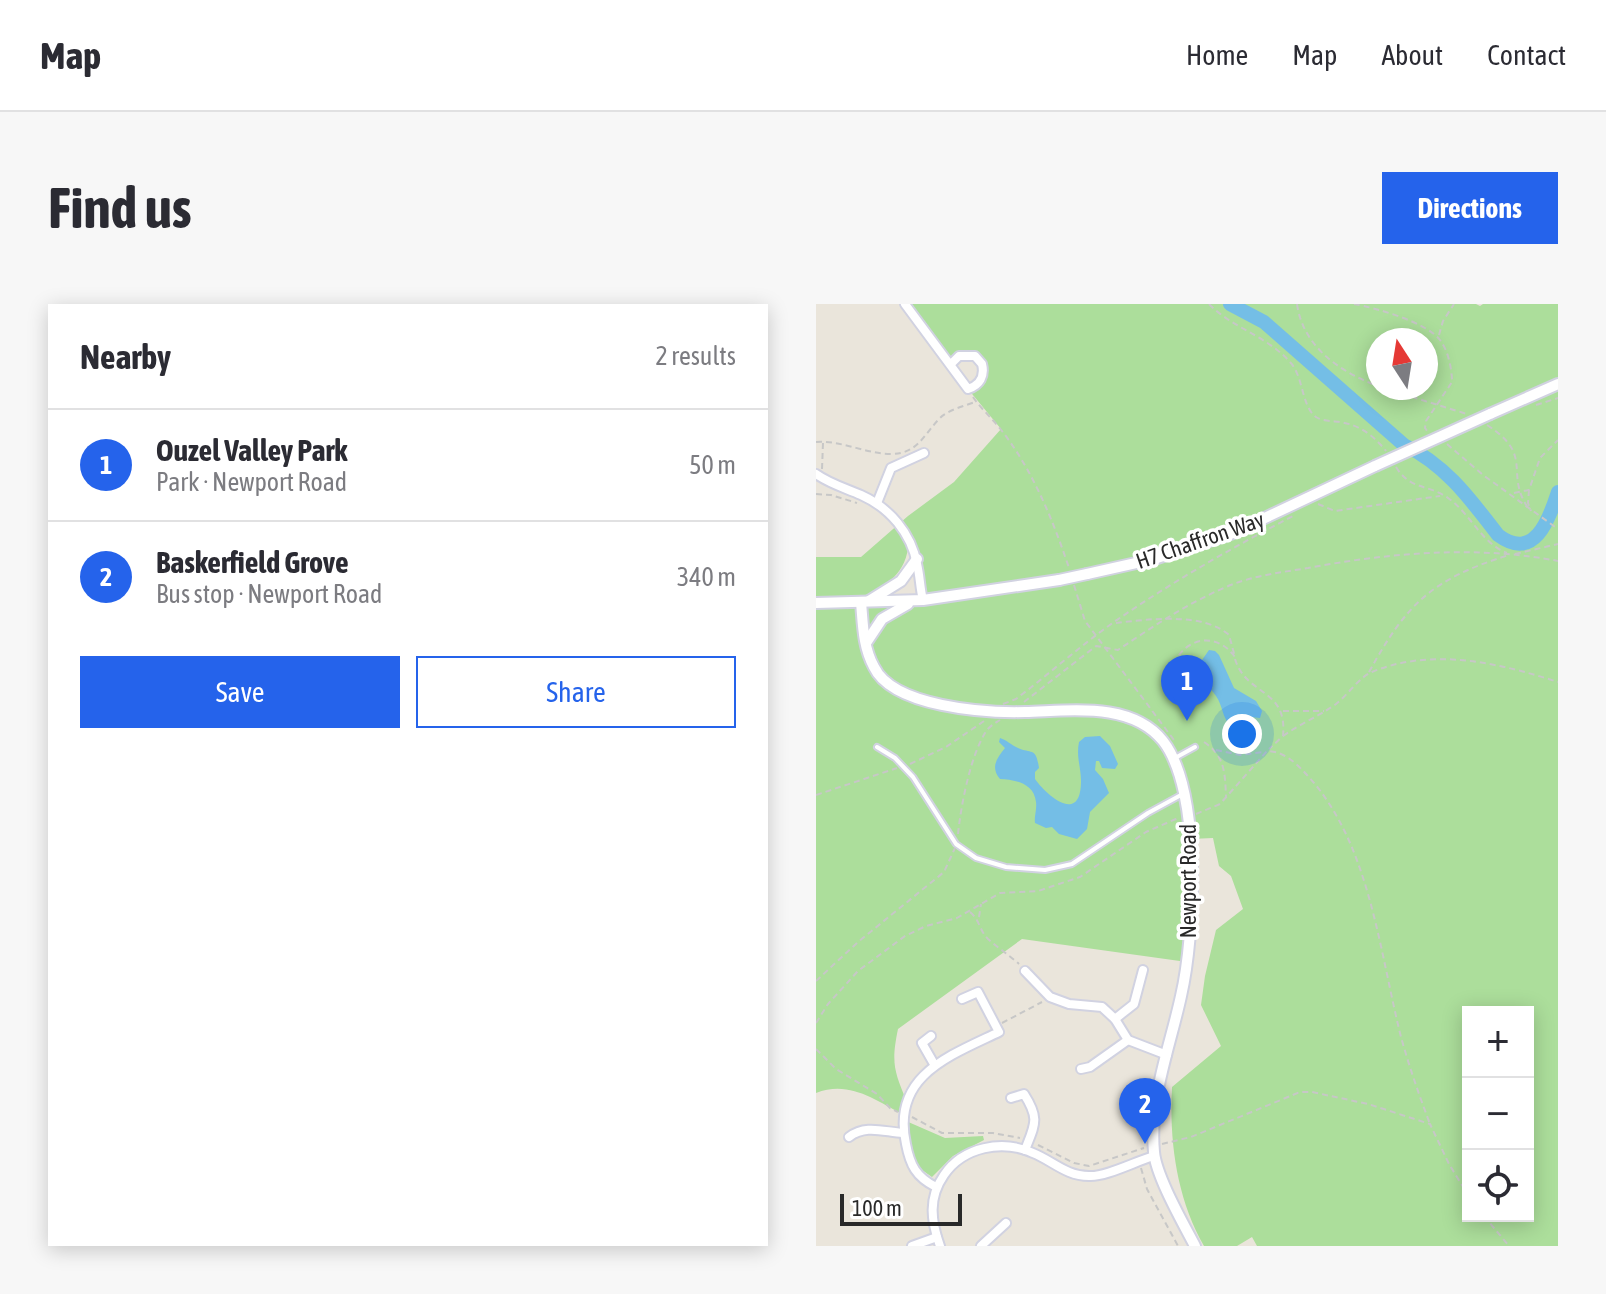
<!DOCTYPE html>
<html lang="en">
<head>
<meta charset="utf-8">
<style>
	body { margin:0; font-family:"Asap Condensed",sans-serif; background:#f7f7f7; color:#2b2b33 }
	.controls { position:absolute; right:24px; bottom:24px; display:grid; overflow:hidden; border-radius:0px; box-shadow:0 4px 20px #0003 }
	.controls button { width:72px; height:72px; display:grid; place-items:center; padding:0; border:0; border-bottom:2px solid #e1e1e2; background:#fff; color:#2b2b33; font:40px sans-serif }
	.compass { position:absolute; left:550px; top:24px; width:72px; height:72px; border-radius:50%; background:#fff; box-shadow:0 4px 20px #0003; rotate:348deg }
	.scale { position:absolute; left:24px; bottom:20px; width:122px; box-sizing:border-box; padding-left:8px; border:4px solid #292929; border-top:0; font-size:22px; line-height:28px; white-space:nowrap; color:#292929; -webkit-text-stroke:6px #fff; paint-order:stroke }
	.you { position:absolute; left:426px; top:430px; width:28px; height:28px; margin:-20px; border:6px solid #fff; border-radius:50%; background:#1a73e8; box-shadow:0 0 0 12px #1a73e833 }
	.badge { display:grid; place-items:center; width:52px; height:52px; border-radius:50%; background:#2563eb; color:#fff; font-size:26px; font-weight:700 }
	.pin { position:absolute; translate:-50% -66px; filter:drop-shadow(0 2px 4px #0008) }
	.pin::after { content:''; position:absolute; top:42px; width:28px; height:24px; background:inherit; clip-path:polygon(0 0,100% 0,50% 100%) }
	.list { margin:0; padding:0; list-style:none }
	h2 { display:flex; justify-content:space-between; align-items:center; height:104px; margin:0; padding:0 32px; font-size:34px }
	h2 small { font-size:26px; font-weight:400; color:#7c7c81 }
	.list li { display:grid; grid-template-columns:52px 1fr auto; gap:24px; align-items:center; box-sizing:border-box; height:112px; padding:0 32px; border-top:2px solid #e1e1e2 }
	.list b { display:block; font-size:30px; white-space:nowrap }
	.list p { margin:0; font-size:26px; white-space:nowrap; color:#7c7c81 }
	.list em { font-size:26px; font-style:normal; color:#7c7c81 }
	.actions { display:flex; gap:16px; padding:24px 32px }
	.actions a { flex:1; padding:18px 0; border:2px solid #2563eb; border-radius:0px; text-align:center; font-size:28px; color:#2563eb }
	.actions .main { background:#2563eb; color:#fff }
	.icon { flex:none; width:44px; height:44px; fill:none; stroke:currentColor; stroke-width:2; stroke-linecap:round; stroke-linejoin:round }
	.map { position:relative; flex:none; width:742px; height:942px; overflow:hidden; border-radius:0px }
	header { display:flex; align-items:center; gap:48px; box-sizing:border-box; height:112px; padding:0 40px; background:#fff; border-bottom:2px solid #e1e1e2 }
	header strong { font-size:38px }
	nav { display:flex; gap:44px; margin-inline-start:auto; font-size:28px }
	.intro { display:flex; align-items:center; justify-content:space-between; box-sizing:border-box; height:192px; padding:0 48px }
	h1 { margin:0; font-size:56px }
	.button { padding:20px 36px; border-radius:0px; background:#2563eb; color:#fff; font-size:28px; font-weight:700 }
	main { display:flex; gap:48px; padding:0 48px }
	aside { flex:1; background:#fff; border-radius:0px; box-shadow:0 4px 20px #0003 }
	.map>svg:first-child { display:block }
	.green { fill:#acde9b; fill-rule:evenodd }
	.water { fill:#74bee6 }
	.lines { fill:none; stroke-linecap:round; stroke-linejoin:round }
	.river { stroke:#74bee6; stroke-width:14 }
	.service-casing { stroke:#d1d2e1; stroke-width:8 }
	.minor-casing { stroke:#d1d2e1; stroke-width:12 }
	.tertiary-casing { stroke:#d1d2e1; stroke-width:14 }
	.path { stroke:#c7c7c7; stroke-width:2; stroke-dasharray:6 4; stroke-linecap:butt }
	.service { stroke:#fff; stroke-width:4 }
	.minor { stroke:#fff; stroke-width:8 }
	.tertiary { stroke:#fff; stroke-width:10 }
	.tertiary-bridge-casing { stroke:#d1d2e1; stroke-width:14; stroke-linecap:butt }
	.tertiary-bridge { stroke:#fff; stroke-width:10 }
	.labels { text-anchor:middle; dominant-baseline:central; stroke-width:7; stroke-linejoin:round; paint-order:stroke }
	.street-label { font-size:22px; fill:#292929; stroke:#fff }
</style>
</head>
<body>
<header>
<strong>Map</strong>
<nav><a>Home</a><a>Map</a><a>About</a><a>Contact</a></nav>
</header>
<div class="intro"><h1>Find us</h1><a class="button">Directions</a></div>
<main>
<aside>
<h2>Nearby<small>2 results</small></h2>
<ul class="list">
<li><span class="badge">1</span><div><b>Ouzel Valley Park</b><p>Park · Newport Road</p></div><em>50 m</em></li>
<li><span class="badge">2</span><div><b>Baskerfield Grove</b><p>Bus stop · Newport Road</p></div><em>340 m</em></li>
</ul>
<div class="actions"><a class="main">Save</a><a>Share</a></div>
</aside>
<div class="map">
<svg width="742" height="942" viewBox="0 0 742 942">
	<rect width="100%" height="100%" fill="#eae5db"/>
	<g class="green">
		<path d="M 89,0 L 660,0 L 664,2 L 667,0 L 742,0 L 742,942 L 441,942 L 436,933 L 421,942 L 388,942 C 361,895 353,838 356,783 L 405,742 L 385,701 L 389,672 L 400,626 L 427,605 L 415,572 L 403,562 L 397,534 L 375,535 L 371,658 L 206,635 L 82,725 C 75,759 78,767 91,798 L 86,810 C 59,796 33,776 0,789 L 0,253 L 45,253 L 92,212 L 138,178 L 185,125 L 152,85 L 167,70 L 158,52 L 136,57 ZM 562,36 L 610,36 L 610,84 L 562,84 ZM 93,237 L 107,296 L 46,297 C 72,278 90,272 93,237 ZM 652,708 L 712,708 L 712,912 L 652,912 Z"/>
		<path d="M 90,817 L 129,834 L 167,832 L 168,836 L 137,852 L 116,873 L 99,861 Z"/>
	</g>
	<g class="water">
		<path d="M 393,346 L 399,347 L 403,351 L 418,384 L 440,397 L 446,407 L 444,414 L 435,413 L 424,421 L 414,421 C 406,413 407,402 400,392 C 393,380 378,377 371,366 L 372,360 L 386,356 Z"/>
		<path d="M 284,432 L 294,442 L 302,460 L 299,465 L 286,464 L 283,457 L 280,457 L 279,466 L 287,475 L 293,489 L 274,508 L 271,525 L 261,535 L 243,530 L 236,523 L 230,524 L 219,519 C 218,512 221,506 220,498 C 218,479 200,476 184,475 C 174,463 181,454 189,444 L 183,438 L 184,434 C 191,436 195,441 202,444 C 216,450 220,443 223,464 L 219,468 L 219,475 C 231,492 265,521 265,477 C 265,463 260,453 263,438 L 269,433 Z"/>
	</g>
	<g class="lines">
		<path class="river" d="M 414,0 L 448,18 L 588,141 C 629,160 655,196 682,231 C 718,258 733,216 742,188"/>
		<g class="service-casing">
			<g id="service">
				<path d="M 61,443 L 79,454 L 97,473 L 140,540 L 160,554 L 190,563 L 229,566 L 256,560 L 332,509 L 365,491"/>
				<path d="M 359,454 L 379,443"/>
			</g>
		</g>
		<g class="minor-casing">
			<g id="minor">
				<path d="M 89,0 L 152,85 C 164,81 169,72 166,60 L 159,52 L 143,52 L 135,60"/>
				<path d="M 0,170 C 14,180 29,184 45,191 C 74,204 95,229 101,260 C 104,272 104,285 107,296"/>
				<path d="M 61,199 L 75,164 L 108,149"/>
				<path d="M 209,667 L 234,693 L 253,700 L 286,703 L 299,715 L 312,736 L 351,751"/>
				<path d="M 299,715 L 318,700 L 327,666"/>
				<path d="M 115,732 L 106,739 L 118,760"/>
				<path d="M 265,765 L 274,763 L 312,736"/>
				<path d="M 195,794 L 208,790 C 224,815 219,820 209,846"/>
				<path d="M 33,833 C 50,820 68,828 87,829"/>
				<path d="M 120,883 C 100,873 94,861 90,840 C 75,772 133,752 183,728 L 162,688 L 146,695"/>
				<path d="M 96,942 L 121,933"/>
				<path d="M 124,942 C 115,917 112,894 128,871 C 147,843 186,835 217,849 C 237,857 250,872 273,872 C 290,873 320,857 338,852"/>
				<path d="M 165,942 L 190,919"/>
			</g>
		</g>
		<g class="tertiary-casing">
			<g id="tertiary">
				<path d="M 674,110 L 742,80"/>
				<path d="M 271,270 L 338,255 L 417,229 L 559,162"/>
				<path d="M 53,297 L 85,277 L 101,255"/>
				<path d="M 45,298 C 47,321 47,343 58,363 C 77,403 169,409 209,408 C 253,407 315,397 347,437 C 386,487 379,632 365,692 C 354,743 333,795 338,848 C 340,872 367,919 379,942"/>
				<path d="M 0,299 L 107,296 L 243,276"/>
				<path d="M 50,339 L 66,315 L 92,300"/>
			</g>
		</g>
		<g class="path">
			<path d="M 393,0 C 416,24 451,32 474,58 C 488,73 485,102 500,113 C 506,117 517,117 524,118 C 544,121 558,132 570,147"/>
			<path d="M 481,0 C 487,43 524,68 562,82"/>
			<path d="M 538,0 C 560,4 610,18 624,36 C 632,46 636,65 636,78 L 610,117 L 609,124 L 612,128"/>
			<path d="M 623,31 L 627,17 L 638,0"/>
			<path d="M 567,84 L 651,110"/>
			<path d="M 157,93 C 165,105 177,115 186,127 C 217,167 237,216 253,264"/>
			<path d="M 720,101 L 742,94"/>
			<path d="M 671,121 C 719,152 688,168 712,204"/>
			<path d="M 0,138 C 25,136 50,150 75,150 C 102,150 108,130 124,114 C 132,106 148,102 159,98"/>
			<path d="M 631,140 L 667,171 L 742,225"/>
			<path d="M 580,163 C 594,186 612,180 632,194 C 655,210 665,239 691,249"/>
			<path d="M 6,165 L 7,139"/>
			<path d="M 713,186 L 712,199 L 715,207"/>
			<path d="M 698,189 L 713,186 L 724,154 L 742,136"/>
			<path d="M 0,190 L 15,191 L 41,199"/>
			<path d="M 502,200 L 519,207 L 624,192"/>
			<path d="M 699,250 L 742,240"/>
			<path d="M 258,281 L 269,317 L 358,436"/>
			<path d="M 300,319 C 333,315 387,308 413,331 L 419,353 C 389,312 337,356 365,391"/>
			<path d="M 419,355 C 430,392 472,384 467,432 L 453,445"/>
			<path d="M 553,368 C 591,299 616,275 693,251"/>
			<path d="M 208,398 L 280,342 L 302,346 C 339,321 378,295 420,279 C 443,271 467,268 492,264 C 572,249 661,241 742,257"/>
			<path d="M 187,400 L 200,395 C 233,370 264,342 298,318 C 356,278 417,243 479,211"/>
			<path d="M 467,407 L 508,407"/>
			<path d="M 467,432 C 484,420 503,412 520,400 C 532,391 543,373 556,368 C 616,343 683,359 742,378"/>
			<path d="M 388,438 C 409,452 409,469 410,493"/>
			<path d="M 400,446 L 424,451 L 448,448"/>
			<path d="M 94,460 L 130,443 L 168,417"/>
			<path d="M 0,491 L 81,464"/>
			<path d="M 380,510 L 404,500 L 451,447 C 468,447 481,460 491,471 C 554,539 563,646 585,733 C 593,762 603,791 614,820"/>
			<path d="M 142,530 C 145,501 154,454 169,429 C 172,423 178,420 184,416"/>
			<path d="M 154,608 C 164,616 163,626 172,635 C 182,644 193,651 203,660"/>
			<path d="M 163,613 L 165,600"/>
			<path d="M 0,677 L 42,638 L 128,568 L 139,544"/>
			<path d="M 0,719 L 12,700 L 42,667 L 89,632 L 110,622 L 141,614 L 184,589 L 222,587 L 264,573 L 330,528 L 362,514"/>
			<path d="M 186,719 L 226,698"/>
			<path d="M 0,745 L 20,765 L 61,790 L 74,804 L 82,808"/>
			<path d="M 96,813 L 126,829 L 177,829 L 204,834"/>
			<path d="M 346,840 L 375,833 L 484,788 L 496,788 L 552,800 L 614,820 L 633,860 L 652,891"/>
			<path d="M 222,841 L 258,859 L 273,862 L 328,844"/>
			<path d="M 325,864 L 331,885 L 362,942"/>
			<path d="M 668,912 L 693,942"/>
		</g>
		<use href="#service" class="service"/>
		<use href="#minor" class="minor"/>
		<use href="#tertiary" class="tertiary"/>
		<g class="tertiary-bridge-casing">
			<g id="tertiary-bridge">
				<path d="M 559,162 L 674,110"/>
				<path d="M 243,276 L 271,270"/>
			</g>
		</g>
		<use href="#tertiary-bridge" class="tertiary-bridge"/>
	</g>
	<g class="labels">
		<g class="street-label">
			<text transform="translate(384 236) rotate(-19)">H7 Chaffron Way</text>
			<text transform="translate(372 577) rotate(-90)">Newport Road</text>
		</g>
	</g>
</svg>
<div class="controls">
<button>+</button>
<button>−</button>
<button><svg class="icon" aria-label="locate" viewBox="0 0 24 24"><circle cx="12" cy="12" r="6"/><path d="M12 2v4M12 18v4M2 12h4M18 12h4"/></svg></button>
</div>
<svg class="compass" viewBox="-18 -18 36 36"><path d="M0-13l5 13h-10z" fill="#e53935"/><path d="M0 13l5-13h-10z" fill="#7c7c81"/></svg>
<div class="scale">100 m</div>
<div class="you"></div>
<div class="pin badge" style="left:371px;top:417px">1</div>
<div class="pin badge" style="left:329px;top:840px">2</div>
</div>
</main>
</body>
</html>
